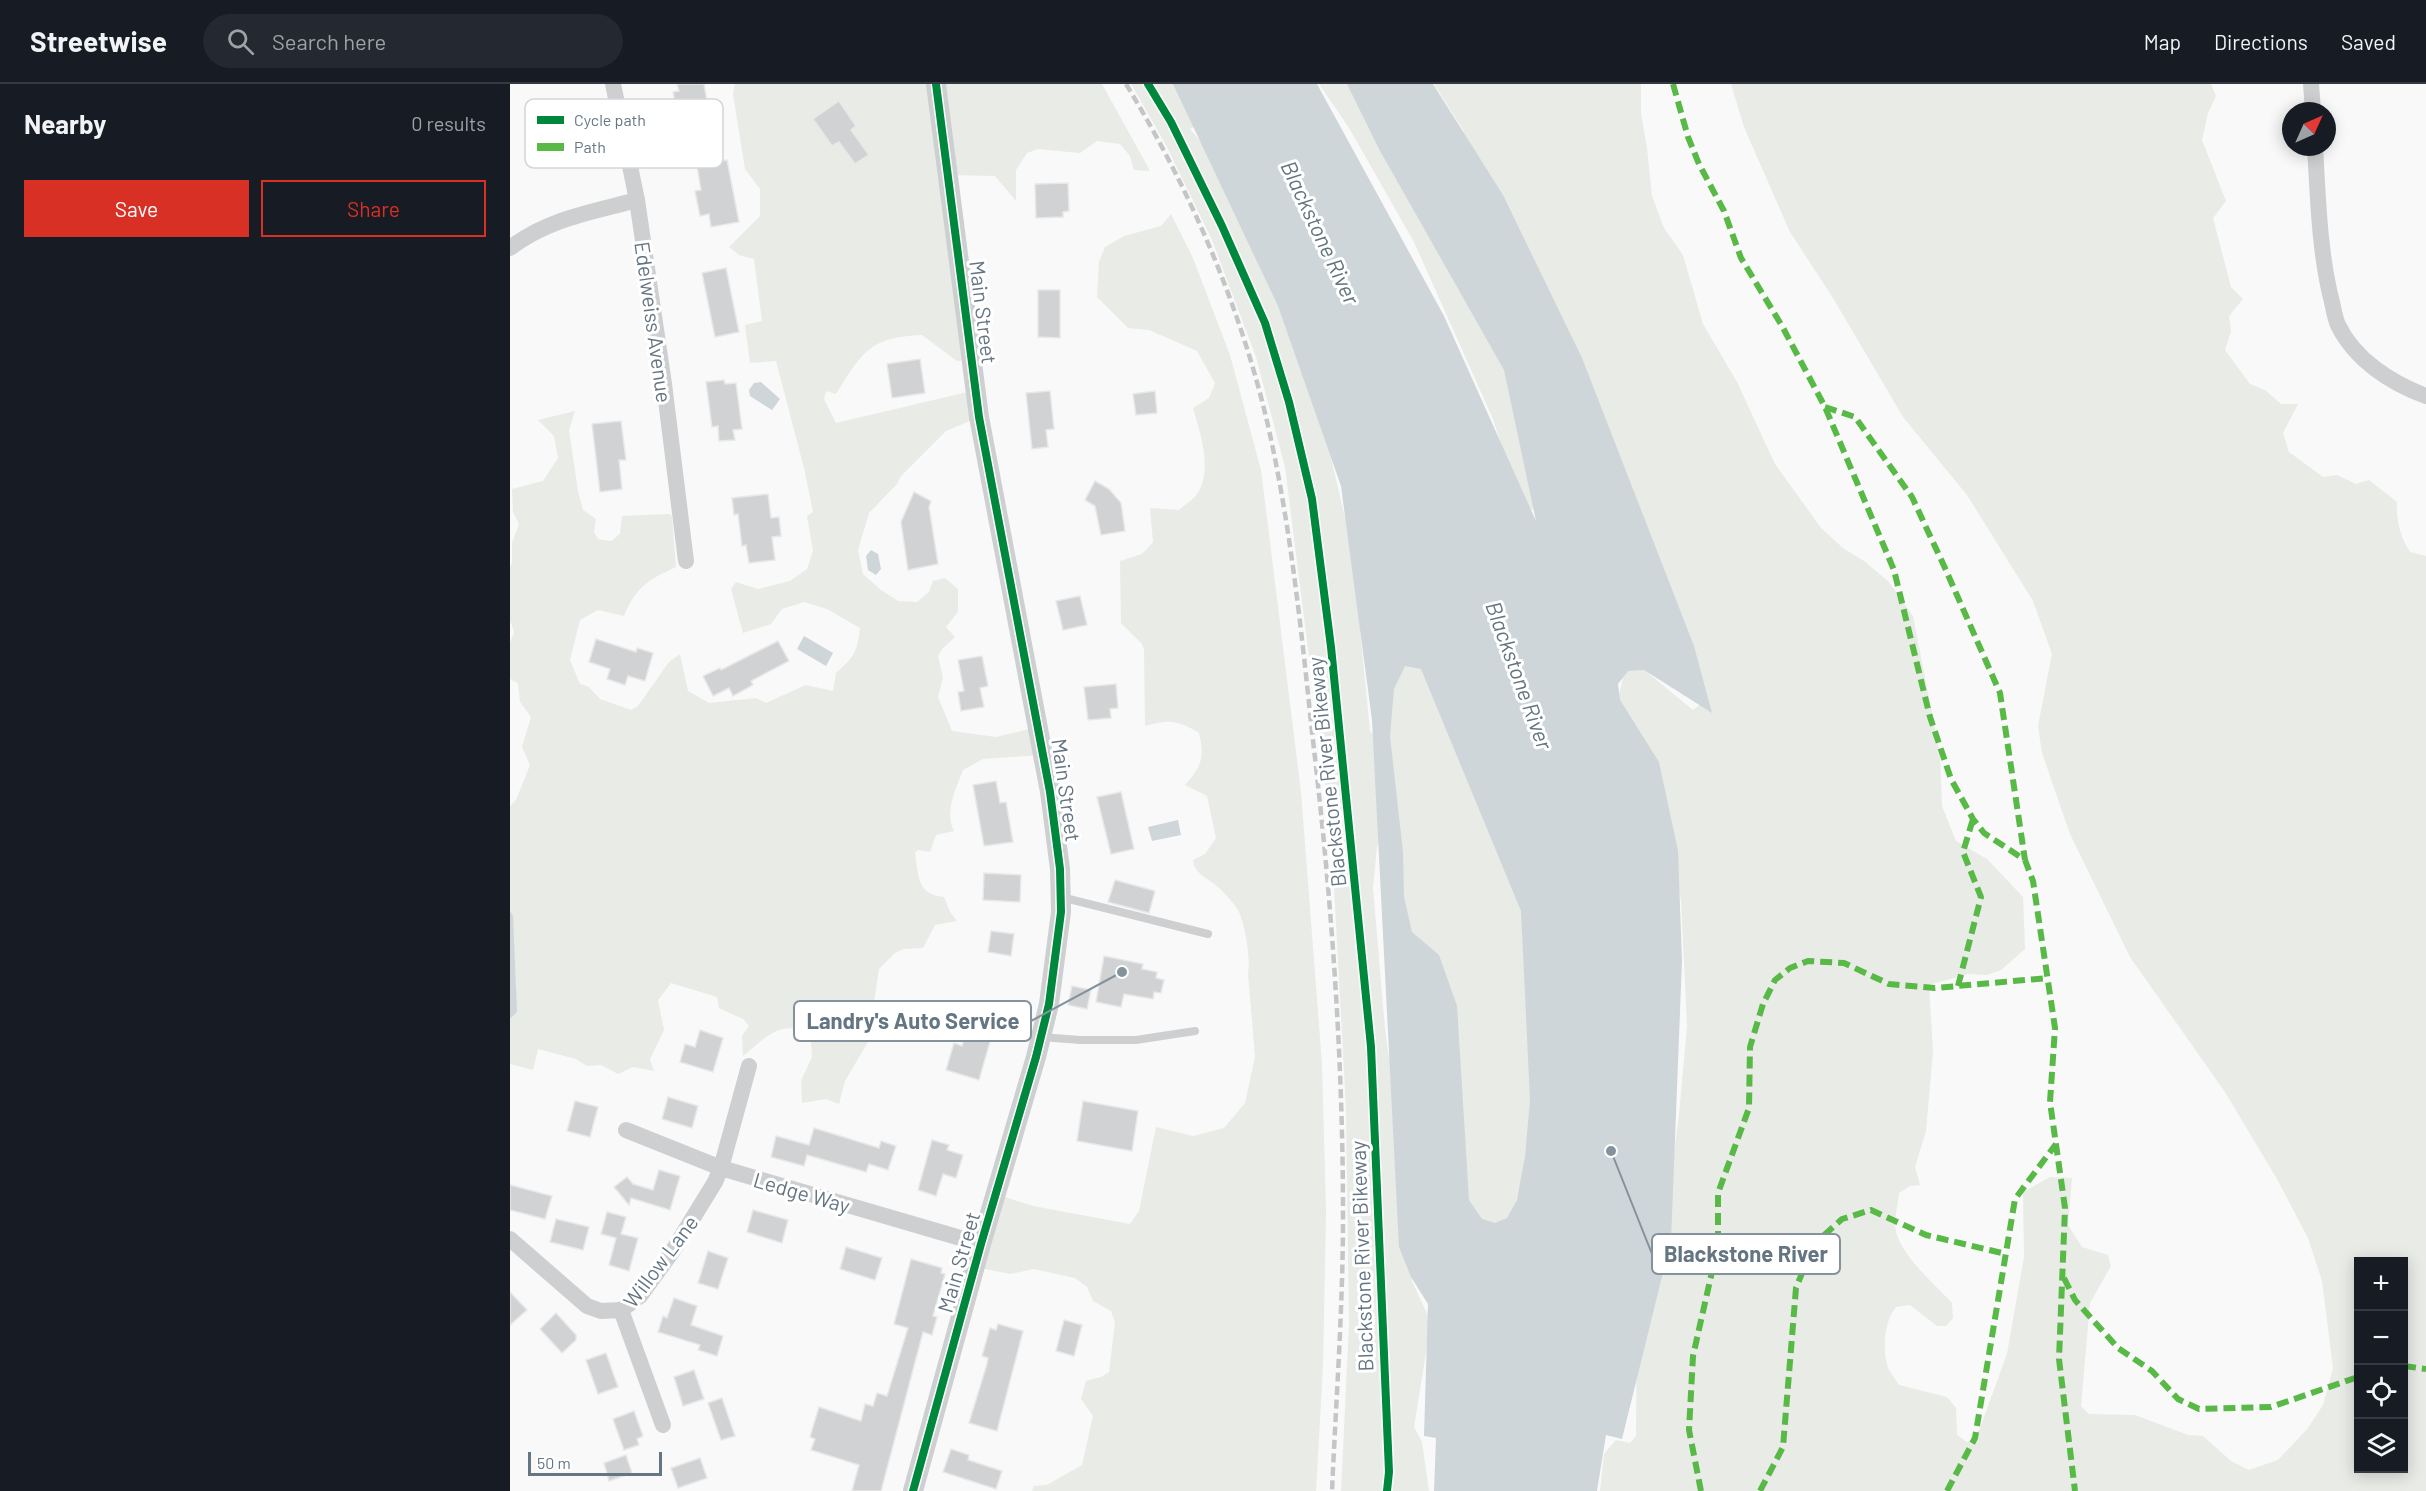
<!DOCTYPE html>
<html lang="en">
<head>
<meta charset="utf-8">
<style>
	body { margin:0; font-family:Barlow,sans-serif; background:#242831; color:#f1f3f6 }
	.controls { position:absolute; right:18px; bottom:18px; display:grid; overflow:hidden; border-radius:0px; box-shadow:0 3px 15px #0003 }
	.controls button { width:54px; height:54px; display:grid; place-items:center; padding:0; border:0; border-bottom:2px solid #363941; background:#171b24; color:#f1f3f6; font:30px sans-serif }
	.compass { position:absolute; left:1772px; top:18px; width:54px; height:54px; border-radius:50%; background:#171b24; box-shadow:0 3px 15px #0003; rotate:45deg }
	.scale { position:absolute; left:18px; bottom:15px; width:134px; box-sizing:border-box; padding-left:6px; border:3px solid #657683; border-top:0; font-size:16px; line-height:21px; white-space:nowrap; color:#657683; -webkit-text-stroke:4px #fff; paint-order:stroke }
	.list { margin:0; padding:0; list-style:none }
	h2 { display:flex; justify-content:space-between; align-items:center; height:78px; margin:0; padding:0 24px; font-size:26px }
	h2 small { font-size:20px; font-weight:400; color:#9ea1a6 }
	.actions { display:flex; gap:12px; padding:18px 24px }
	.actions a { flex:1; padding:14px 0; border:2px solid #d93025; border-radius:0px; text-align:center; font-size:21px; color:#d93025 }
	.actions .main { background:#d93025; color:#fff }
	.icon { flex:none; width:33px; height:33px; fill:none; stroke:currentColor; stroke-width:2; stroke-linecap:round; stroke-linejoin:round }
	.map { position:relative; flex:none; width:1916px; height:1407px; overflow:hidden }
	header { display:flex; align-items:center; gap:36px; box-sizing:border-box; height:84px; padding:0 30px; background:#171b24; border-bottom:2px solid #363941 }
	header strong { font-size:28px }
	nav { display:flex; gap:33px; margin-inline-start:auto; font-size:21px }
	.search { width:420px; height:54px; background:#242831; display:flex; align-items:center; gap:15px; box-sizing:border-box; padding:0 21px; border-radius:33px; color:#9ea1a6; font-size:22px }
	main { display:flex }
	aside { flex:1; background:#171b24 }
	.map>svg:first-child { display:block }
	.green { fill:#e8ebe6; fill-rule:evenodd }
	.water { fill:#ced6d9; fill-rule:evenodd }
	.building { fill:#d0d2d3; stroke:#e8e8e8; stroke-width:1.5 }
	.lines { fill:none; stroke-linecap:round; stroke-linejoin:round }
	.service { stroke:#cecfd0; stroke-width:8 }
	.minor { stroke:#cecfd0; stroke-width:16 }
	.tertiary { stroke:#cecfd0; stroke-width:20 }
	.rail { stroke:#c3c5c6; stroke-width:4.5; stroke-dasharray:9 4.5; stroke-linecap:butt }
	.quiet { stroke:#58b947; stroke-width:6; stroke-dasharray:12 6; stroke-linecap:butt }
	.cycleway-casing { stroke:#fff; stroke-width:11 }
	.cycleway { stroke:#00873e; stroke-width:8 }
	.labels { text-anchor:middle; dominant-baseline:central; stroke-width:6; stroke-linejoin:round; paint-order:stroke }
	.street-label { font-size:21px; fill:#657683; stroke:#fff }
	.water-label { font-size:22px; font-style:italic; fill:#60757c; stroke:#fff }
	.key { fill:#fff; stroke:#d1d6da; stroke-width:1.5 }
	.key-label { font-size:16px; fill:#657683 }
	.leader { fill:none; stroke:#84929c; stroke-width:2 }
	.callout-dot { fill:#84929c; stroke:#fff; stroke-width:2 }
	.callout { fill:#fff; stroke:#84929c; stroke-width:2 }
	.callout-label { font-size:22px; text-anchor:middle; font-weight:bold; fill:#657683 }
</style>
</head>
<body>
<header>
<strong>Streetwise</strong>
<div class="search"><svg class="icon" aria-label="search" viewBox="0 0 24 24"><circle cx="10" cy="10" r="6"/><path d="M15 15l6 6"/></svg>Search here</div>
<nav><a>Map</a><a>Directions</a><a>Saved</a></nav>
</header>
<main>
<aside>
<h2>Nearby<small>0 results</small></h2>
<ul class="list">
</ul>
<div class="actions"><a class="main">Save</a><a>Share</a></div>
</aside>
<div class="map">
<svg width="1916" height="1407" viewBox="0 0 1916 1407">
	<rect width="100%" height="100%" fill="#f9f9f9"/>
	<g class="green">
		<path d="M 225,0 L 592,0 L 639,85 L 639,87 L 624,86 L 620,72 L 610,60 L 587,57 L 570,69 L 528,65 L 517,69 L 506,86 L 506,117 L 485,92 L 439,91 L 462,275 L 447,277 L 412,251 C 359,253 352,269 326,310 L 316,307 L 314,315 L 326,339 L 466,306 L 469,333 L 436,347 L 391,392 L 387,400 L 359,429 L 348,466 L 353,490 L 371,506 L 388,517 L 407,518 L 419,508 L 423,497 L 435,494 L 448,505 L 448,528 L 436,543 L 445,553 L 432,565 L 428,572 L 433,594 L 428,613 L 442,647 L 486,653 L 524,644 L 529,671 L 473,675 L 453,686 C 446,705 434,728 444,747 L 426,751 L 420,768 L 408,766 L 405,769 C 409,792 406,810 434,813 L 440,828 L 447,837 L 425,841 L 413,864 L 394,865 L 385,869 L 369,885 L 358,958 L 335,997 L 329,1020 L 316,1015 L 292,1019 L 291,997 L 302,973 L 301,955 C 298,952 293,947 289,946 C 267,938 248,960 233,972 L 232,952 L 239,942 L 233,935 L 209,924 L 207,913 L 161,899 L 148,916 L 154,946 L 140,975 L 144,987 L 123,983 L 108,990 L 91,981 L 77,982 L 66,975 L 28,965 L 23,986 L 0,980 L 0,935 L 3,933 L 6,919 L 5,890 L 0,857 L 0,722 L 6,716 L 20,681 L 12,663 L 21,633 L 10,618 L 8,599 L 0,595 L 0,559 L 4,548 L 0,536 L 0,484 L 2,479 L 2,459 L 9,440 L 3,428 L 2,405 L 33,397 L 48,374 L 44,352 L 28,336 L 65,327 L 59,346 L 68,407 L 73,426 L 86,435 L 84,448 L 88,455 L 101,457 L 110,450 L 112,432 L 160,430 L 162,432 L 166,483 C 138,496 126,503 114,532 L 88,526 L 70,536 L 60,576 L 70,600 L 79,603 L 90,615 L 121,626 L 128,622 L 159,578 L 170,570 L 178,607 L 199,619 L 246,614 L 256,619 L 296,601 L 323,607 L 326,589 C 344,573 347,569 350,544 L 317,525 L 294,518 L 272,525 L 261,540 L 233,549 L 221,505 L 226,498 L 248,505 L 280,497 L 297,485 L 303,467 L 297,432 L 303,428 L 294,384 L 266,277 L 240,279 L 235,241 L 252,237 L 244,175 L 229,171 L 219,163 L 250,132 L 250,105 L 235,85 L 223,10 Z"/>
		<path d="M 621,0 L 669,0 L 684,43 L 680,45 L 696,64 L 803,297 L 851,502 L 850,546 L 860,647 L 870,658 L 892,549 L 917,572 L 1014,818 L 1023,984 L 1013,1094 L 1007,1116 L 993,1146 L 976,1150 L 959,1116 L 956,1083 L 898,832 L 876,748 L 867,762 L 863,804 L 875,945 L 878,968 L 884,991 L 902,1197 L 919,1234 L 919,1250 L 904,1343 L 912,1358 L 919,1407 L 831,1407 L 839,1241 L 836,1025 L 821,747 L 775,383 L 746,273 L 702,156 L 656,61 Z"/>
		<path d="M 809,0 L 841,0 L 990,267 L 1026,419 L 1023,426 L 1016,422 L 1006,406 L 983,335 L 904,158 L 839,44 Z"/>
		<path d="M 924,0 L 1131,0 L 1131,29 L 1137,64 L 1142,112 L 1154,144 L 1173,171 L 1193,240 L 1227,298 L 1265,380 L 1311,444 L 1333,464 L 1354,477 L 1379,498 L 1403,532 L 1430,670 L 1432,722 L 1446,757 L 1477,775 L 1513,813 L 1515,865 L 1491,886 L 1477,891 L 1458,890 L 1419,901 L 1423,967 L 1416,1047 L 1405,1083 L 1410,1101 L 1400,1102 L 1389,1109 C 1388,1119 1385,1131 1385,1141 C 1386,1168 1425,1200 1442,1219 L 1443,1234 L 1436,1242 L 1427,1242 L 1400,1221 L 1386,1223 C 1375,1236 1372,1262 1377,1280 C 1378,1287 1385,1294 1389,1301 L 1437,1313 L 1446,1324 L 1447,1351 L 1457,1358 L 1463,1356 L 1470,1344 L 1497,1270 L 1514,1173 L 1513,1108 L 1540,1093 L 1562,1094 L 1558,1141 L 1572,1163 L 1598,1171 L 1601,1182 L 1580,1219 L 1571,1322 L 1579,1330 L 1625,1331 L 1678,1351 L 1693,1352 L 1721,1377 L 1739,1386 L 1768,1376 L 1798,1344 L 1813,1321 L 1823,1284 L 1812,1197 L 1798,1154 L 1767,1095 L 1715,1008 L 1620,873 L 1560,750 L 1532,669 L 1528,642 L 1542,570 L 1523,517 L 1457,411 L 1393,333 L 1323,214 L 1280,148 L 1234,43 L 1221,0 L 1701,0 L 1706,12 L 1698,29 L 1692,56 L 1716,117 L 1703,134 L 1721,203 L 1733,215 L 1719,232 L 1721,247 L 1715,266 L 1740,300 L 1755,306 L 1771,320 L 1788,320 L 1773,349 L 1779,368 L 1813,393 L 1827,391 L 1846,400 L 1859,396 L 1887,418 C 1886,437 1890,452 1900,468 L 1916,472 L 1916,1407 L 1090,1407 L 1094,1370 L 1106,1356 L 1120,1359 L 1126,1352 L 1127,1240 L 1163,1075 L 1169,1031 L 1177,942 L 1171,816 L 1156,749 L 1108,615 L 1115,585 L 1132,584 L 1183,626 L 1191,620 L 953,46 ZM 1848,1178 L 1894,1178 L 1894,1384 L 1848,1384 Z"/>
		<path d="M 661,130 L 683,174 L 720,271 L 751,386 L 791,708 L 812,980 L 816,1127 L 813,1282 L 806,1407 L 522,1407 L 524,1402 L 537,1401 L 572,1381 L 583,1332 L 571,1315 L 576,1297 L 591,1293 L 599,1288 L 605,1238 L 601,1227 L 583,1217 L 577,1203 L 565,1194 L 524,1185 L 500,1190 L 465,1183 L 483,1109 L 523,1122 L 620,1140 L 629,1127 L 646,1043 L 683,1052 L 714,1044 L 735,1019 L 745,973 L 738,889 C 741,875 735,842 729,828 C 725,820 714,808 708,803 C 698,794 684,790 683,776 L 695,770 L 706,754 L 697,712 L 675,701 C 691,683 695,674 689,649 C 668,636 659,635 635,642 L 634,566 L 632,560 L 611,539 L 610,477 L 632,470 L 643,458 L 640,424 L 669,426 C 675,420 686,414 689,407 C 702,382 690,349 683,324 L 699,314 L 705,299 L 687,267 L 639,246 L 618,244 L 587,213 L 589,178 L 595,163 L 614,152 L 651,142 Z"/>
	</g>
	<g class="water">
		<path d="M 663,0 L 807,0 L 934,232 L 1026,437 L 994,286 L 869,65 L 837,0 L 923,0 L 993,111 L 1072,274 L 1184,562 L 1202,629 L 1134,586 L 1118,587 L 1108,600 L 1110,616 L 1149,678 L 1168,767 L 1172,877 L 1161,1156 L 1112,1355 L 1096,1351 L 1087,1407 L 924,1407 L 926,1354 L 914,1352 L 918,1220 L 901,1193 L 889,1163 L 862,636 L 831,402 L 768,222 ZM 895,582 L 911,585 L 1011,827 L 1020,1015 L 1015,1072 L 1007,1116 L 997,1134 L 985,1139 L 972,1135 L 959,1116 L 947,922 L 929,871 L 902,848 L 894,813 L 893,768 L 880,652 L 884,605 Z"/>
		<path d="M 251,298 L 270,315 L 262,326 L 240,312 L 239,306 L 244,299 Z"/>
		<path d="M 361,466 L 368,470 L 371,485 L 366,491 L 358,486 L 356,472 Z"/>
		<path d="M 294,552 L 323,569 L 316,582 L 287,565 Z"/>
		<path d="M 668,736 L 671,751 L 642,757 L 638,743 Z"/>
		<path d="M 0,827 L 3,832 L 7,928 L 0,935 Z"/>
	</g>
	<g class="building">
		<path d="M 167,0 L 194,0 L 198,23 L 167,29 L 163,8 L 169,7 Z"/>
		<path d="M 329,17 L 346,42 L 341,46 L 359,71 L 345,80 L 329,58 L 322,62 L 303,35 Z"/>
		<path d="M 217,76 L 229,138 L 201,143 L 199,130 L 190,132 L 185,107 L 191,106 L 187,82 Z"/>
		<path d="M 558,99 L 559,127 L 553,128 L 553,133 L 526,134 L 525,100 Z"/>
		<path d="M 216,184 L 229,248 L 205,253 L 192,189 Z"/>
		<path d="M 528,206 L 550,206 L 550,254 L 528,253 Z"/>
		<path d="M 410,275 L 415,309 L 382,314 L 377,280 Z"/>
		<path d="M 214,296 L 215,300 L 226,299 L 232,345 L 223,346 L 225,356 L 209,357 L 208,342 L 202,343 L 196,298 Z"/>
		<path d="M 540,307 L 544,345 L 536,346 L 538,363 L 522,365 L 516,309 Z"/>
		<path d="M 645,307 L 647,329 L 626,331 L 623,310 Z"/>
		<path d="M 111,337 L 116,376 L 109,376 L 112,405 L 90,408 L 82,340 Z"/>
		<path d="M 585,397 L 599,405 L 611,419 L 615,447 L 591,451 L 585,422 L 575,416 Z"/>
		<path d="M 404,408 L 421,417 L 419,423 L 428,480 L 398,486 L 391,438 Z"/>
		<path d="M 258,410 L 261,434 L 269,433 L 271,452 L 262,453 L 265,476 L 239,479 L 236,461 L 232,462 L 228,430 L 224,431 L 222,414 Z"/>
		<path d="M 570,512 L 577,541 L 553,546 L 546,517 Z"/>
		<path d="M 86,555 L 126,568 L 127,564 L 143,569 L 135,597 L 118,592 L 115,601 L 97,595 L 100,585 L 79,578 Z"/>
		<path d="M 268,557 L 279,577 L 241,597 L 243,601 L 223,612 L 219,604 L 203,612 L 193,592 L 210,584 L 211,586 Z"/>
		<path d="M 472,572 L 478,602 L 470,604 L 474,623 L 451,627 L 448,608 L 454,607 L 448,576 Z"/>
		<path d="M 606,600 L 608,624 L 600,625 L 601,634 L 578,636 L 574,603 Z"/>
		<path d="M 486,697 L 490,719 L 496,718 L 503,758 L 474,762 L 463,701 Z"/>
		<path d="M 611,708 L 624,765 L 601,770 L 587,713 Z"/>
		<path d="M 474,789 L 511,791 L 510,818 L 473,816 Z"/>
		<path d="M 605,796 L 645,807 L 639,829 L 598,818 Z"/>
		<path d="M 481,847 L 504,850 L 501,872 L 478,868 Z"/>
		<path d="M 594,872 L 633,880 L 632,885 L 647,888 L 646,894 L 654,896 L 651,909 L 644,908 L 643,915 L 614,910 L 611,923 L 586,918 Z"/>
		<path d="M 562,902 L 581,906 L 577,925 L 558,921 Z"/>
		<path d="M 463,923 L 488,930 L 469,996 L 436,986 L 444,959 L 452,962 Z"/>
		<path d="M 190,946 L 213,954 L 203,988 L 170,978 L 175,960 L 185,963 Z"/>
		<path d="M 158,1013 L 188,1022 L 182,1044 L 152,1035 Z"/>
		<path d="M 65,1017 L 88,1023 L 80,1053 L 57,1047 Z"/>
		<path d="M 573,1017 L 628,1027 L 622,1067 L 567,1057 Z"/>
		<path d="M 304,1044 L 369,1064 L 371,1057 L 386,1062 L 378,1086 L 359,1080 L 356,1088 L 297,1071 L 294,1082 L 261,1073 L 266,1052 L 299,1061 Z"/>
		<path d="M 422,1056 L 439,1061 L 437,1066 L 453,1071 L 446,1094 L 433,1090 L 426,1112 L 408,1106 Z"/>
		<path d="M 149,1086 L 170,1092 L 160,1126 L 121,1114 L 119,1121 L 104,1103 L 117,1093 L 123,1100 L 143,1106 Z"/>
		<path d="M 0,1101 L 42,1112 L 35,1135 L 0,1126 Z"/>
		<path d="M 243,1126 L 278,1136 L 272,1159 L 237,1148 Z"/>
		<path d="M 97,1128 L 116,1133 L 111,1150 L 128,1154 L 119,1187 L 99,1181 L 106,1154 L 91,1150 Z"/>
		<path d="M 46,1135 L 79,1143 L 73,1166 L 40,1158 Z"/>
		<path d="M 336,1163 L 372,1174 L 365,1196 L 330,1185 Z"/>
		<path d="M 198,1167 L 218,1174 L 208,1205 L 188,1199 Z"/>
		<path d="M 401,1175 L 432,1184 L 431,1189 L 435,1190 L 423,1232 L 427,1233 L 422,1251 L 413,1248 L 371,1407 L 342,1407 L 349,1381 L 301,1366 L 305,1355 L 300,1353 L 309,1323 L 351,1337 L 355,1320 L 363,1322 L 367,1309 L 377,1312 L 398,1244 L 384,1240 Z"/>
		<path d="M 0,1208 L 17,1226 L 0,1241 Z"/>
		<path d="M 164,1214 L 187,1222 L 181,1241 L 213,1252 L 207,1272 L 188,1266 L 190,1261 L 148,1248 L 153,1232 L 157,1234 Z"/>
		<path d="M 46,1229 L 66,1251 L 66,1256 L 52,1269 L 30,1245 Z"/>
		<path d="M 554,1236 L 572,1241 L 564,1272 L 546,1267 Z"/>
		<path d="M 488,1240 L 513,1247 L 487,1347 L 459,1339 L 477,1280 L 478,1274 L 472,1272 L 480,1244 L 486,1246 Z"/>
		<path d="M 96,1269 L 108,1303 L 88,1310 L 76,1276 Z"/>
		<path d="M 184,1286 L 194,1315 L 173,1322 L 164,1293 Z"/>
		<path d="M 212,1314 L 225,1352 L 211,1356 L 198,1319 Z"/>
		<path d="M 124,1327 L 133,1352 L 127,1355 L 129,1361 L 114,1366 L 103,1335 Z"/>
		<path d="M 441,1365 L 459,1371 L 458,1376 L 492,1387 L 486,1405 L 433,1388 Z"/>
		<path d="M 116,1371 L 122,1389 L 99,1397 L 94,1379 Z"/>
		<path d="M 190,1374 L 197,1394 L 168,1404 L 161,1384 Z"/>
	</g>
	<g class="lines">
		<g class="service">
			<path d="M 551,813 L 698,850"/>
			<path d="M 531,953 L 570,956 L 626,956 L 685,947"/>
		</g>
		<g class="minor">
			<path d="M 103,0 L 127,116 L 154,300 L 176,477"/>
			<path d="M 1801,0 L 1803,27"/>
			<path d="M 1805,63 C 1808,112 1809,162 1820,210 C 1823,220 1824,232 1828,241 C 1845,276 1881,299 1916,312"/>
			<path d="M 0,164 C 37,135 82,128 127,116"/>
			<path d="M 116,1046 L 211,1084 L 471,1160"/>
			<path d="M 0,1155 L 77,1222 L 91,1227 L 111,1226 L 130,1212 L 162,1168 L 205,1098 L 211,1084 L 239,982"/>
			<path d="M 111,1226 L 153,1341"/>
		</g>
		<path class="tertiary" d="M 403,1407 L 471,1160 L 526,973 L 539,920 L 551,828 L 550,785 L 540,708 L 469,333 L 426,0"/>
		<path class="rail" d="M 616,0 C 678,102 728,216 756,333 C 780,436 791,543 802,648 C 821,808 833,970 833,1132 C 833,1224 826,1316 822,1407"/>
		<g class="quiet">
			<path d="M 1163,0 L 1178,53 L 1189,80 L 1214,127 L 1231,174 L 1272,242 L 1315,323 L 1384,486 L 1420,633 L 1441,695 L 1463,735 L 1474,749 L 1515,776 L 1523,797 L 1545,944 L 1540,1018 L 1555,1124 L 1549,1275 L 1565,1407"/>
			<path d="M 1315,323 L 1345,333 L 1402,413 L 1435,484 L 1490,609 L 1515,776"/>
			<path d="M 1448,902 L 1471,813 L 1453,768 L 1463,735"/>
			<path d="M 1554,1194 L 1565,1216 L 1608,1264 L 1642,1287 L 1668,1315 L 1689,1325 L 1761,1323 L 1848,1293"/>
			<path d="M 1894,1282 L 1916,1285"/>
			<path d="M 1191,1407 L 1179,1346 L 1183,1272 L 1208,1161 L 1208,1109 L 1239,1024 L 1240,963 L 1253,920 L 1265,896 L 1280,884 L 1298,877 L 1334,879 L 1379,900 L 1425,904 L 1538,894"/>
			<path d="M 1250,1407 L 1273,1363 L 1286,1204 L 1304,1160 L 1332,1135 L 1361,1126 L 1416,1151 L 1496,1170"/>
			<path d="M 1437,1407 L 1465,1354 L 1505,1115 L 1546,1060"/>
		</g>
		<g class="cycleway-casing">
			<g id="cycleway">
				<path d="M 638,0 L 661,38 L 712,142 L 755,239 L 779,318 L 802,415 L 821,563 L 861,963 L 879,1388 L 877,1407"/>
				<path d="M 403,1407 L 471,1160 L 526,973 L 539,920 L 551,828 L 550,785 L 540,708 L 469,333 L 426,0"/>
			</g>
		</g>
		<use href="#cycleway" class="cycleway"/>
	</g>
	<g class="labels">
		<g class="street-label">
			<text transform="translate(474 228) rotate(83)">Main Street</text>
			<text transform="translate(144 238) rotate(82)">Edelweiss Avenue</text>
			<text transform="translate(816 688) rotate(-96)">Blackstone River Bikeway</text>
			<text transform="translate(557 706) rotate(82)">Main Street</text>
			<text transform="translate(292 1108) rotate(16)">Ledge Way</text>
			<text transform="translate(851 1172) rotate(-92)">Blackstone River Bikeway</text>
			<text transform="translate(150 1177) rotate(-53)">Willow Lane</text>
			<text transform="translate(448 1178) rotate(-74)">Main Street</text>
		</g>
		<g class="water-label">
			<text transform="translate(811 148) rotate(65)">Blackstone River</text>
			<text transform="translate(1010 591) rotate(70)">Blackstone River</text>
		</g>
	</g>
	<rect x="15" y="15" width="198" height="69" rx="9" class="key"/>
	<rect x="27" y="32" width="27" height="8" fill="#00873e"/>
	<rect x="27" y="59" width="27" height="8" fill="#58b947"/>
	<g class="key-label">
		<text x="64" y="42">Cycle path</text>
		<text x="64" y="69">Path</text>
	</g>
	<path class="leader" d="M612 888L521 937M1101 1067L1142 1170"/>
	<g class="callout-dot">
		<circle cx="612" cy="888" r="6"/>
		<circle cx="1101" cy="1067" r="6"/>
	</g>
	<g class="callout">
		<rect x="284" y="917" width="237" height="40" rx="6"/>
		<rect x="1142" y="1150" width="188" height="40" rx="6"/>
	</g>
	<g class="callout-label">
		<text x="403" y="945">Landry's Auto Service</text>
		<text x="1236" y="1178">Blackstone River</text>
	</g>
</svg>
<div class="controls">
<button>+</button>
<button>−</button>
<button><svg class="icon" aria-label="locate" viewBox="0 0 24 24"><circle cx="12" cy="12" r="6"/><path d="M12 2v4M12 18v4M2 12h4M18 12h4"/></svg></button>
<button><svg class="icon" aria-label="layers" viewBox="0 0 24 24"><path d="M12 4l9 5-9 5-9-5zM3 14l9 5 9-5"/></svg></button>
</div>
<svg class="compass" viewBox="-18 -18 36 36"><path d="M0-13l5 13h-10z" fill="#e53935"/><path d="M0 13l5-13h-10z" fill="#9ea1a6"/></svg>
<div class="scale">50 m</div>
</div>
</main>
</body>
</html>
